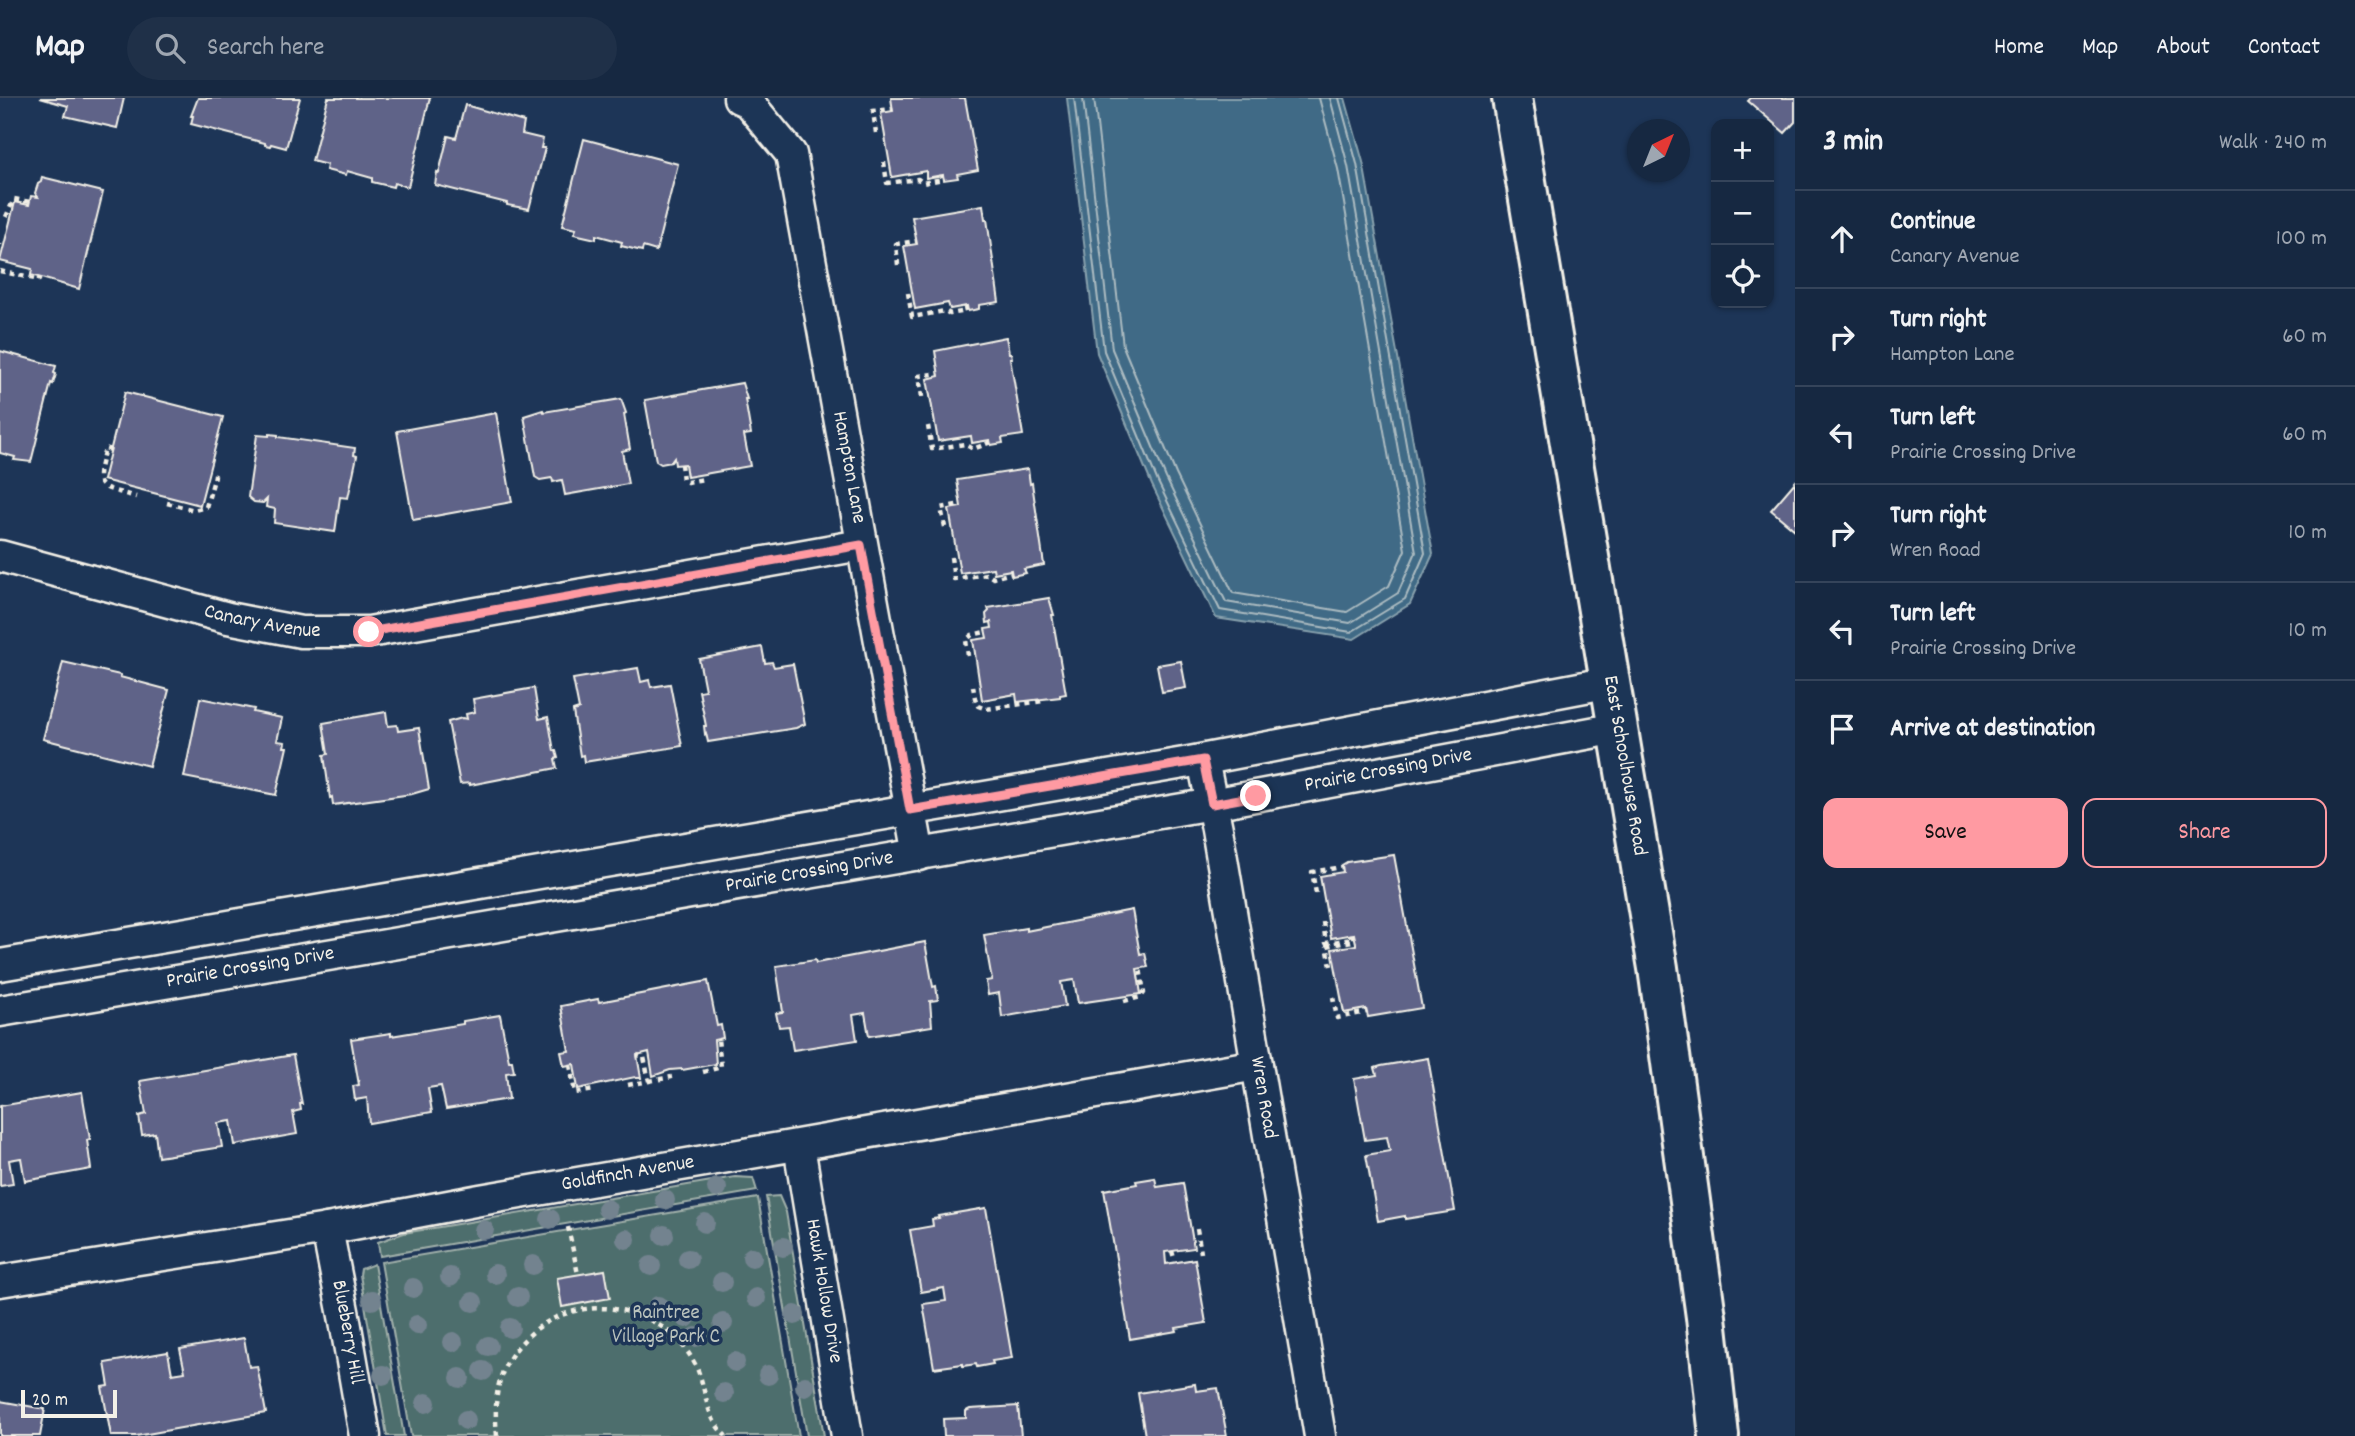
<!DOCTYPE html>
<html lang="en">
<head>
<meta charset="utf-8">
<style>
	body { margin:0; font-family:Dekko,sans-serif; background:#1f3048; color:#f1f3f6 }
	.controls { position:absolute; right:21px; top:21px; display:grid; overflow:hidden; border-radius:14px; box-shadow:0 2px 5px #0004 }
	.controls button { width:63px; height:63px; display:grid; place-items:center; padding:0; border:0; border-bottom:2px solid #35445a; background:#162841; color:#f1f3f6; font:35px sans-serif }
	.compass { position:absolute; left:1627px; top:21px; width:63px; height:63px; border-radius:50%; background:#162841; box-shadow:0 2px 5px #0004; rotate:43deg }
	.scale { position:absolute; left:21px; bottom:18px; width:96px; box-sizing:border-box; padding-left:7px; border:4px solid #f4f1e8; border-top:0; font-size:19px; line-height:24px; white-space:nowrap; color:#f4f1e8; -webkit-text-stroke:5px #1d3557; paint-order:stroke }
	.stop { position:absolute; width:21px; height:21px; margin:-16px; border:5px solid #ff9aa2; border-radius:50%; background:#fff }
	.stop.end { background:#ff9aa2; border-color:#fff; box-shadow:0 2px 7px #0008 }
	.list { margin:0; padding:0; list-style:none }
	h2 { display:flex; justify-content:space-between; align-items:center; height:91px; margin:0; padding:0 28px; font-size:30px }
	h2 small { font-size:23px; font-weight:400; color:#9ea6b1 }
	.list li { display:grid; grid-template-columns:46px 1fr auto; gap:21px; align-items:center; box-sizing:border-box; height:98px; padding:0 28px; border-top:2px solid #35445a }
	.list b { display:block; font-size:26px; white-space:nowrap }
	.list p { margin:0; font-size:23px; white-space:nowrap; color:#9ea6b1 }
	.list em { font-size:23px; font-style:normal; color:#9ea6b1 }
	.actions { display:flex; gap:14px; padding:21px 28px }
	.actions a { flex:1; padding:16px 0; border:2px solid #ff9aa2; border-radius:14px; text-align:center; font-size:24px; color:#ff9aa2 }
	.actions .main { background:#ff9aa2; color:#111 }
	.icon { flex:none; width:38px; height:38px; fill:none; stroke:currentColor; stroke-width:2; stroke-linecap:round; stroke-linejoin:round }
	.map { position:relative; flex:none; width:1795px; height:1338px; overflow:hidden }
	header { display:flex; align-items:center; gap:42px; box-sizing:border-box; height:98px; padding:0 35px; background:#162841; border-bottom:2px solid #35445a }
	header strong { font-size:33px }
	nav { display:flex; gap:38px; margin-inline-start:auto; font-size:24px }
	.search { width:490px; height:63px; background:#1f3048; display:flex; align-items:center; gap:18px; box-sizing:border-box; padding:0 24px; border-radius:38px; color:#9ea6b1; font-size:26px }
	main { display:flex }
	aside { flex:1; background:#162841 }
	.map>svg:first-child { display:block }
	.green { fill:#4e6e6d; stroke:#a1b0aa; stroke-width:2 }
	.water { fill:#406b86; stroke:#88a1ad; stroke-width:2 }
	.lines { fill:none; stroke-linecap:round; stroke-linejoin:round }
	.shore { stroke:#acbbc1; stroke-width:2 }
	.building { fill:#5f6388; stroke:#f4f1e8; stroke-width:2 }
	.minor-casing { stroke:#f4f1e8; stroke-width:35 }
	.primary-casing { stroke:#f4f1e8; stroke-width:44 }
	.path { stroke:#f4f1e8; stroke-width:4.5; stroke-dasharray:5 5; stroke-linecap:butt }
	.minor { stroke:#1d3557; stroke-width:30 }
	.primary { stroke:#1d3557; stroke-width:38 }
	.tree { fill:#73838f }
	.route { stroke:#ff9aa2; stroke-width:9 }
	.labels { text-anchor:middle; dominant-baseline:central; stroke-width:7; stroke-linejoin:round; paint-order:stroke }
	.street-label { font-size:21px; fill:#f4f1e8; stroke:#1d3557 }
	.park-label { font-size:21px; fill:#bac3bd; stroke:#1d3557 }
</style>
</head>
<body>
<header>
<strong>Map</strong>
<div class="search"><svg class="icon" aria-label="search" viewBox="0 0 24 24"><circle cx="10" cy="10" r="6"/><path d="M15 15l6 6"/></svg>Search here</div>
<nav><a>Home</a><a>Map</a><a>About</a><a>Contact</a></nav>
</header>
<main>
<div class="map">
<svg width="1795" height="1338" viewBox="0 0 1795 1338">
	<rect width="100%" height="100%" fill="#1d3557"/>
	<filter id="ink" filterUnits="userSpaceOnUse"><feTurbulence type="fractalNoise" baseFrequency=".0143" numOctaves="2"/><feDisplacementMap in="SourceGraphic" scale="14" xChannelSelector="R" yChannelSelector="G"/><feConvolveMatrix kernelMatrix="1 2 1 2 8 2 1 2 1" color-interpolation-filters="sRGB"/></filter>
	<g filter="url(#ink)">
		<g class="green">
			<path d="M 735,1079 L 753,1080 L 757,1093 L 380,1158 L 378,1144 L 404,1135 Z"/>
			<path d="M 779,1098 L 786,1114 L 824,1338 L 807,1338 L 766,1099 Z"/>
			<path d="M 758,1100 L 799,1338 L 411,1338 L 381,1164 Z"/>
			<path d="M 374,1166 L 404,1338 L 387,1338 L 360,1177 L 361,1171 Z"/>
		</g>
		<path class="water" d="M 1067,0 L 1345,0 L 1363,64 L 1433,456 L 1410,506 L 1354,541 L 1216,520 L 1152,387 L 1097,255 Z"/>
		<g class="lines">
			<g class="shore">
				<path d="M 1074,0 L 1104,253 L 1158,384 L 1220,512 L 1351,534 L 1405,501 L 1425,455 L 1357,66 L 1339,0"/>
				<path d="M 1083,0 L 1112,251 L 1166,380 L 1226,504 L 1350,525 L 1398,495 L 1416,454 L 1348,68 L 1330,0"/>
				<path d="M 1094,0 L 1123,248 L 1176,376 L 1233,495 L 1347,514 L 1389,488 L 1405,452 L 1338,71 L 1319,0"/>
			</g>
		</g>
		<g class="building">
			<path d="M 40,0 L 124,0 L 117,30 L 65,18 L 68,8 Z"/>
			<path d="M 198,0 L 300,0 L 286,50 L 271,46 L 270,48 L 265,47 L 265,45 L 191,26 L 193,18 L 191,18 Z"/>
			<path d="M 328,0 L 430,0 L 408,89 L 394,85 L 393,89 L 372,84 L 372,80 L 347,73 L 346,77 L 326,72 L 327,67 L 312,63 Z"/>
			<path d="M 891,0 L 965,0 L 978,72 L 957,76 L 958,80 L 944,82 L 943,77 L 926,80 L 926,73 L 892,79 L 881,15 L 893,13 Z"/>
			<path d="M 1751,0 L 1795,0 L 1795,24 L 1785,35 L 1748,3 Z"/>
			<path d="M 465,7 L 524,24 L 522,36 L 543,41 L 541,50 L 545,50 L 529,111 L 507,107 L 507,105 L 435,87 L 437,74 L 439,75 L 448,38 L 456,40 Z"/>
			<path d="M 584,41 L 678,66 L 656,153 L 643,149 L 642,153 L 621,148 L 622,144 L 596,137 L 596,141 L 574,136 L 576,131 L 562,128 Z"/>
			<path d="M 42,79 L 103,94 L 79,191 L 31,177 L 32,171 L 0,163 L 15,104 L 29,107 L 31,98 L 38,99 L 35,95 L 38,86 L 41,84 Z"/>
			<path d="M 983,107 L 985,121 L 987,121 L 999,204 L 979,207 L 979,211 L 968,213 L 967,208 L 950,211 L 948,205 L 915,211 L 904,148 L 917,146 L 912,119 Z"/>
			<path d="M 1006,239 L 1009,255 L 1011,255 L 1012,260 L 1010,260 L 1023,337 L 1002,340 L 1003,345 L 991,347 L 990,342 L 972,345 L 971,338 L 938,343 L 927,281 L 939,278 L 935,253 Z"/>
			<path d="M 0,253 L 56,268 L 54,275 L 56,276 L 53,286 L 51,285 L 31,364 L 14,362 L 15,359 L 0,355 Z"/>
			<path d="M 742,285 L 747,301 L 745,301 L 751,336 L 744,337 L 750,368 L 687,379 L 685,366 L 675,367 L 674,360 L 671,364 L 661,366 L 656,363 L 645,302 Z"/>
			<path d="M 125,294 L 223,319 L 200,407 L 103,382 Z"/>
			<path d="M 621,301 L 626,315 L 624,316 L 630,351 L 622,353 L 628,386 L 565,397 L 562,382 L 553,384 L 552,380 L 540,382 L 535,379 L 524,318 L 543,312 L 544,314 Z"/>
			<path d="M 496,315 L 512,404 L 413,422 L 397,333 Z"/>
			<path d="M 269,336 L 278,337 L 278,339 L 355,350 L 354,357 L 357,358 L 348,400 L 340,399 L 335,434 L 274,425 L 275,411 L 266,409 L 267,401 L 263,405 L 254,404 L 248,399 L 257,337 L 269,338 Z"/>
			<path d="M 1028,371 L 1030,386 L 1032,385 L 1044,467 L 1024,471 L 1026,475 L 1012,478 L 1011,472 L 994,475 L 993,470 L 960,475 L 949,411 L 961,409 L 957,382 Z"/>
			<path d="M 1795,384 L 1795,432 L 1771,412 Z"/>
			<path d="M 1049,500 L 1054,517 L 1052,517 L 1066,596 L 1060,597 L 1060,599 L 1017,604 L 1016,596 L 982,602 L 973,542 L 987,540 L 985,531 L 992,530 L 991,524 L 987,525 L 986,516 L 989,513 L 988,510 Z"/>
			<path d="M 762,549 L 765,565 L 772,564 L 774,569 L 793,566 L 805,626 L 796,630 L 708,644 L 706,635 L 705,636 L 704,628 L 706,628 L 699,593 L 705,592 L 699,561 Z"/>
			<path d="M 1181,563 L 1186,590 L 1162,594 L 1157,567 Z"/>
			<path d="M 63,564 L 120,577 L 120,579 L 169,592 L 149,668 L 43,641 Z"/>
			<path d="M 638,570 L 641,584 L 649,582 L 651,589 L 670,586 L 682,648 L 584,664 L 583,657 L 580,658 L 573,613 L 579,611 L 573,581 Z"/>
			<path d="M 534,590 L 539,621 L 548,619 L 554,653 L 556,653 L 558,660 L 555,661 L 557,670 L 470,687 L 470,685 L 460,686 L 448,624 L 462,620 L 467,621 L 466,616 L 475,614 L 473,601 Z"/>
			<path d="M 200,600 L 254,611 L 253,614 L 282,620 L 277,643 L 285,644 L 284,649 L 287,649 L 276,697 L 184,679 Z"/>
			<path d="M 386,614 L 388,628 L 397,627 L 398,633 L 419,630 L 429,691 L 412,696 L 333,707 L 332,699 L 330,700 L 324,657 L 328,656 L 323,625 Z"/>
			<path d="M 1394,757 L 1422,910 L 1368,919 L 1366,911 L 1344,915 L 1332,851 L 1356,847 L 1356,845 L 1354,836 L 1331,840 L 1320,778 L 1343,774 L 1342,767 L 1347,764 Z"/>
			<path d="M 1132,812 L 1140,856 L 1145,855 L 1148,869 L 1137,871 L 1141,896 L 1078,905 L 1074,882 L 1061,884 L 1065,908 L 1002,919 L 999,895 L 988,897 L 986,883 L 992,882 L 984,837 L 1026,830 L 1026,833 Z"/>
			<path d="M 925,844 L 933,889 L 936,888 L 938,902 L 930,903 L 932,928 L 869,938 L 865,915 L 853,917 L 857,942 L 793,952 L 789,928 L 779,929 L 776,915 L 783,914 L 776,868 L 815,862 L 816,865 Z"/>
			<path d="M 708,883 L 717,928 L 721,927 L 723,940 L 714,942 L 716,966 L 682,972 L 682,971 L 670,972 L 653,978 L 649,954 L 637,957 L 641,980 L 636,980 L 635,979 L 578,991 L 574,966 L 564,968 L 561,954 L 569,953 L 561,908 L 598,901 L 599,904 Z"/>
			<path d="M 500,917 L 509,963 L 512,963 L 514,974 L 506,975 L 509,1001 L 446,1011 L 441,988 L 428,990 L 432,1014 L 369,1025 L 367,1000 L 355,1002 L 353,988 L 359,987 L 351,941 L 391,935 L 391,938 L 463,926 L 463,923 Z"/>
			<path d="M 293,957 L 302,1006 L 300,1006 L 301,1012 L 293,1014 L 297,1036 L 235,1047 L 231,1023 L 218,1025 L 222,1049 L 158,1059 L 155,1035 L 142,1037 L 139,1018 L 146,1016 L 140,983 Z"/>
			<path d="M 1428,960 L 1455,1113 L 1405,1121 L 1405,1118 L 1378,1123 L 1366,1057 L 1390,1053 L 1387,1039 L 1365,1042 L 1354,981 L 1377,977 L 1375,970 L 1381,968 Z"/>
			<path d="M 82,994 L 90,1041 L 87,1042 L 91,1071 L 25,1083 L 21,1060 L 9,1062 L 13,1086 L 0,1088 L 0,1008 Z"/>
			<path d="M 1155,1080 L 1157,1089 L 1183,1085 L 1194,1150 L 1165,1154 L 1166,1166 L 1195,1161 L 1206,1225 L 1176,1230 L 1177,1233 L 1130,1241 L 1104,1092 L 1137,1086 L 1136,1083 Z"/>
			<path d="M 986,1110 L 1012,1260 L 992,1263 L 993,1266 L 977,1269 L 976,1266 L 963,1268 L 963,1266 L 934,1270 L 923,1206 L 946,1203 L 944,1190 L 921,1194 L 910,1132 L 933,1128 L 932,1121 L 939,1120 L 938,1118 Z"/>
			<path d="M 605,1172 L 610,1200 L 562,1209 L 557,1180 Z"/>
			<path d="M 244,1240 L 249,1269 L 257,1268 L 266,1315 L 136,1338 L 111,1338 L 102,1289 L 109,1288 L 105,1265 L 168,1254 L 172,1276 L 185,1274 L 180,1251 Z"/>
			<path d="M 1195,1286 L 1196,1293 L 1218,1290 L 1227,1338 L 1145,1338 L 1138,1295 Z"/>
			<path d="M 0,1303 L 45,1311 L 40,1338 L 0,1338 Z"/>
			<path d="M 1018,1308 L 1021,1338 L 944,1338 L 943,1321 L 966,1320 L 966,1313 L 970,1311 Z"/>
		</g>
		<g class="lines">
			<g class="minor-casing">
				<g id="minor">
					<path id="s1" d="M 739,0 L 748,4 L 791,56 L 919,757"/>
					<path id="s2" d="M 0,458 L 228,520 L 301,534 L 369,534 L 861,447"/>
					<path id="s3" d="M 1203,662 L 1217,731 L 1320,1338"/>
					<path d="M 0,867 L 1184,665 L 1611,584"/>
					<path id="s4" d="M 0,913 L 1212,706 L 1618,630"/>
					<path id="s5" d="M 799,1048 L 847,1338"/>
					<path id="s6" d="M 327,1131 L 345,1223 L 365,1338"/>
					<path id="s7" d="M 0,1183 L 327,1131 L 480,1102 L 1257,967"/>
				</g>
			</g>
			<g class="primary-casing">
				<g id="primary">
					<path id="s8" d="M 1512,0 L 1658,870 L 1706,1219 L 1719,1338"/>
				</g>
			</g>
			<g class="path">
				<path d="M 876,35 L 873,13 L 893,11"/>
				<path d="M 884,64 L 887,85 L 918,81 L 923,85 L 942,81 L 941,78"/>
				<path d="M 6,119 L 14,101 L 30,104"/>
				<path d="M 0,147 L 0,146"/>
				<path d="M 898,167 L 896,146 L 916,143"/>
				<path d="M 0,173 L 39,182 L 39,180"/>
				<path d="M 908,195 L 912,219 L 945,213 L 950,216 L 966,213 L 965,209"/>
				<path d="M 922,299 L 919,278 L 939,275"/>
				<path d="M 928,328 L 932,351 L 965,346 L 973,351 L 991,344"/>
				<path d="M 111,352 L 105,350 C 94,392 95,387 136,399"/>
				<path d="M 681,366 L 683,382 L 687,384 L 704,381"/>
				<path d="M 167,405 L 194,412 L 206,409 L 215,378 L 208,377"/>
				<path d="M 945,429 L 941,410 L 961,406"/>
				<path d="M 951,459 L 954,481 L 987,476 L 993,480 L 1012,475"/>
				<path d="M 968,558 L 966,542 L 972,537 L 985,534"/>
				<path d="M 973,588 L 975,600 L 978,608 L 986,611 L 1043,603 L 1042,600"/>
				<path d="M 1316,795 L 1312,774 L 1342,769"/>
				<path d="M 1323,824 L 1326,845 L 1352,841 L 1351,838 L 1354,838"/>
				<path d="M 1331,868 L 1327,848 L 1352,843 L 1356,845"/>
				<path d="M 1333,899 L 1337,920 L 1367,914"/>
				<path d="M 1124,903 L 1141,899 L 1144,895 L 1140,870"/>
				<path d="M 570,967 L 575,995 L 595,992"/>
				<path d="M 703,974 L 721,969 L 718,941"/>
				<path d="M 649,983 L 672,979"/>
				<path d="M 628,987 L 649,983 L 644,959 L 637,957"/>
				<path d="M 568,1129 L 578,1176"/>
				<path d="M 1197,1131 L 1201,1155"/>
				<path d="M 1172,1153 L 1174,1160"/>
				<path d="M 497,1338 C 493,1294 498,1263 534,1233 C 584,1192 665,1208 695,1266 C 708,1292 703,1317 726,1338"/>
			</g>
			<use href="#minor" class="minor"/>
			<use href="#primary" class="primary"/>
		</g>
		<g class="tree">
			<circle cx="717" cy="1090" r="10"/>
			<circle cx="665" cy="1102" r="10"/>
			<circle cx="607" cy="1111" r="10"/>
			<circle cx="550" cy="1121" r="10"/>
			<circle cx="705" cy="1125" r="10"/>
			<circle cx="484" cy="1132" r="10"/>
			<circle cx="664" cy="1137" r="10"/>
			<circle cx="626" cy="1141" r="10"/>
			<circle cx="783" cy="1149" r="10"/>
			<circle cx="752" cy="1159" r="10"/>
			<circle cx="688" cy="1161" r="10"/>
			<circle cx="533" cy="1167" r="10"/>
			<circle cx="651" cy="1168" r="10"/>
			<circle cx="495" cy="1176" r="10"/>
			<circle cx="450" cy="1179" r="10"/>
			<circle cx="722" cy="1184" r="10"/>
			<circle cx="413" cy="1190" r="10"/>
			<circle cx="518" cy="1199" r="10"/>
			<circle cx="756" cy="1200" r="10"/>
			<circle cx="372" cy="1202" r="10"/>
			<circle cx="473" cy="1204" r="10"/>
			<circle cx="658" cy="1208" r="10"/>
			<circle cx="795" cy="1217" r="10"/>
			<circle cx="686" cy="1220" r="10"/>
			<circle cx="723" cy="1225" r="10"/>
			<circle cx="417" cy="1227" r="10"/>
			<circle cx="510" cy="1230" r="10"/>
			<circle cx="696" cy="1239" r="10"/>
			<circle cx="453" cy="1244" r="10"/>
			<circle cx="488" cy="1248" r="10"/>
			<circle cx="735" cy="1264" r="10"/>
			<circle cx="483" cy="1273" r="10"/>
			<circle cx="383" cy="1277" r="10"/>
			<circle cx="768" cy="1277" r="10"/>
			<circle cx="460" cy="1280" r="10"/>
			<circle cx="805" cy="1288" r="10"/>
			<circle cx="724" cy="1295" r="10"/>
			<circle cx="426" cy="1305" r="10"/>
			<circle cx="466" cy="1322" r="10"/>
		</g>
	</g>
	<g class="lines" filter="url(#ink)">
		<path class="route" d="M 369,534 L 861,447 L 910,712 L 1203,662 L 1212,706 L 1256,698"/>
	</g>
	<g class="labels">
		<g class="street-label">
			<text stroke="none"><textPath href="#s1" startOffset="396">Hampton Lane</textPath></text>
			<text stroke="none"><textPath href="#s2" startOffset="271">Canary Avenue</textPath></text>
			<text stroke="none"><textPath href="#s8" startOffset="677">East Schoolhouse Road</textPath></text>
			<text stroke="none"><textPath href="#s4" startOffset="1409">Prairie Crossing Drive</textPath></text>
			<text stroke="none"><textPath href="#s4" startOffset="821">Prairie Crossing Drive</textPath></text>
			<text stroke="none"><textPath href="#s4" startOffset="254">Prairie Crossing Drive</textPath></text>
			<text stroke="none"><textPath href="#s3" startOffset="343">Wren Road</textPath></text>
			<text stroke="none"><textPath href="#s7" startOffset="637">Goldfinch Avenue</textPath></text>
			<text stroke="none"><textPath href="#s5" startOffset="147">Hawk Hollow Drive</textPath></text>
			<text stroke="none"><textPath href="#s6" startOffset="105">Blueberry Hill</textPath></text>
		</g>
		<g class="park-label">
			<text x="666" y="1216">Raintree<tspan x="666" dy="24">Village Park C</tspan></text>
		</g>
	</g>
</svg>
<div class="controls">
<button>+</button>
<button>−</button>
<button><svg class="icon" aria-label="locate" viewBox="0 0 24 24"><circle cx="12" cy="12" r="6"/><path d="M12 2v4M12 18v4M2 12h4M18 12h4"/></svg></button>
</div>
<svg class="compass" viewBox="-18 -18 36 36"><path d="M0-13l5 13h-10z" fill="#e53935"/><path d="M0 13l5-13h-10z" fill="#9ea6b1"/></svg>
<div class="scale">20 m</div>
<div class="stop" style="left:369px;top:534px"></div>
<div class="stop end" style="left:1256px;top:698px"></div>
</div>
<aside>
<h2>3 min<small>Walk · 240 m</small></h2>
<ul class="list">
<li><svg class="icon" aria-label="ahead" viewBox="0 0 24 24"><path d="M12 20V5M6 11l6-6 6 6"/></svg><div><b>Continue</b><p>Canary Avenue</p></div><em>100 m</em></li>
<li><svg class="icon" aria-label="right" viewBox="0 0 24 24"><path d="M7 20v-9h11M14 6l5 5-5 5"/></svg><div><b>Turn right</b><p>Hampton Lane</p></div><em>60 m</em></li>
<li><svg class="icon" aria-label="left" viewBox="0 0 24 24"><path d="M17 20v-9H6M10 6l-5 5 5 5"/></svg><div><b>Turn left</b><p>Prairie Crossing Drive</p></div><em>60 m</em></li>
<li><svg class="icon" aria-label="right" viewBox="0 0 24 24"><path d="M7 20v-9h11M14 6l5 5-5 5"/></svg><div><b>Turn right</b><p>Wren Road</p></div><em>10 m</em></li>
<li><svg class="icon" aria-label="left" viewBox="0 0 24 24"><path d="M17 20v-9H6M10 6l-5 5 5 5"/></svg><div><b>Turn left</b><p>Prairie Crossing Drive</p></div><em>10 m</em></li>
<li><svg class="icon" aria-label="arrive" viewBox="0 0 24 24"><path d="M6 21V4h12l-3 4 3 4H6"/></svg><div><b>Arrive at destination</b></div></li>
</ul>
<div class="actions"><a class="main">Save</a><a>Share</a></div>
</aside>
</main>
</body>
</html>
